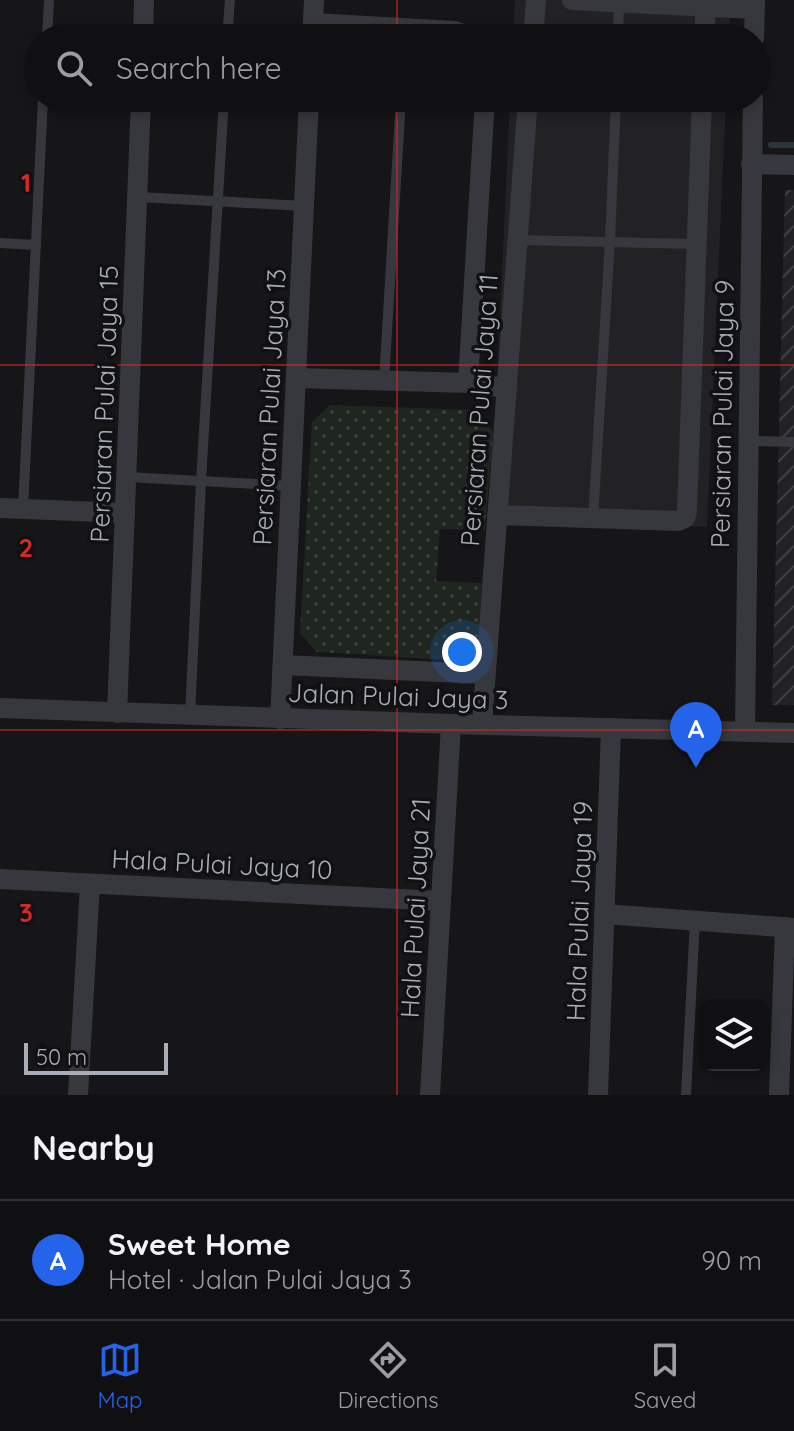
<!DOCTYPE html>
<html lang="en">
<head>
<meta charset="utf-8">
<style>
	body { margin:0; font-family:Quicksand,sans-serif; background:#19191b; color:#f1f3f6 }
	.controls { position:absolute; right:24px; bottom:24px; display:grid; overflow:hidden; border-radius:16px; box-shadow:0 4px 12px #0003 }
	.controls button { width:72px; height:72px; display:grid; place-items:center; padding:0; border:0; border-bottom:2px solid #303032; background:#101012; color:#f1f3f6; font:40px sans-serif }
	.scale { position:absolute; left:24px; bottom:20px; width:144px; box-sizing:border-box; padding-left:8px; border:4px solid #a8adb8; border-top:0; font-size:22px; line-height:28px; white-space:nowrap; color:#a8adb8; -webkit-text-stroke:6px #111113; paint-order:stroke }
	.you { position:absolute; left:462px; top:652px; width:28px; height:28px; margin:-20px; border:6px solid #fff; border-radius:50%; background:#1a73e8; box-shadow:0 0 0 12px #1a73e833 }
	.badge { display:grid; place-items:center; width:52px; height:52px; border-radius:50%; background:#2563eb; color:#fff; font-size:26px; font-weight:700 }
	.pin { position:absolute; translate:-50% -66px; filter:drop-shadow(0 2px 4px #0008) }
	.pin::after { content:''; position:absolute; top:42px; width:28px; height:24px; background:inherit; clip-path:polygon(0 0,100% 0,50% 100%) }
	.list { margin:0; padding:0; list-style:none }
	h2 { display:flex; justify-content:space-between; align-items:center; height:104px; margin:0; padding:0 32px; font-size:34px }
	h2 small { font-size:26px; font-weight:400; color:#9c9d9f }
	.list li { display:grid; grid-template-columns:52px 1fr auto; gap:24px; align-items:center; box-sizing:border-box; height:120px; padding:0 32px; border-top:2px solid #303032 }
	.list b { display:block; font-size:30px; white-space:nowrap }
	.list p { margin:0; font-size:26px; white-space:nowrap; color:#9c9d9f }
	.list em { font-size:26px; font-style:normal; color:#9c9d9f }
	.icon { flex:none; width:44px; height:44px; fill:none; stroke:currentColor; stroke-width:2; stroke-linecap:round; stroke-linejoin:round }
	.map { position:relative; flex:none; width:794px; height:1095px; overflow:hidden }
	.search { position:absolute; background:#101012; box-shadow:0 4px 12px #0003; left:24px; right:24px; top:24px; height:88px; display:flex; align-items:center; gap:20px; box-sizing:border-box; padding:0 28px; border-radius:44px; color:#9c9d9f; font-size:30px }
	.sheet { height:224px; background:#101012 }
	nav { display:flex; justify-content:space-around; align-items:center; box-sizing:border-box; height:112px; border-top:2px solid #303032; background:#101012; font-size:22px; color:#9c9d9f }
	nav a { display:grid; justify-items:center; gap:4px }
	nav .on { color:#2563eb }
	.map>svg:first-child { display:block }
	.built { fill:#222225 }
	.industrial { fill:url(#industrial-furrows) }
	.park { fill:url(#park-dots) }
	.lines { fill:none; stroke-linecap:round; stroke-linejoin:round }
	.stream { stroke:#2c353c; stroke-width:6 }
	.service { stroke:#37383d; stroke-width:10 }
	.minor { stroke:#37383d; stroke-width:20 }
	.grid { fill:none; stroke:#d62828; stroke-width:2; stroke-opacity:0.55 }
	.labels { text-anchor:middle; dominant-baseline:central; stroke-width:7; stroke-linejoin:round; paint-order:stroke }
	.street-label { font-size:26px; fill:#a8adb8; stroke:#111113 }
	.grid-label { font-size:26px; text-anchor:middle; font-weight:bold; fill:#d62828; stroke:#111113; stroke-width:7; stroke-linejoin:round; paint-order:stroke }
</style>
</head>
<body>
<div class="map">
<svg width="794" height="1095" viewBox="0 0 794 1095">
	<defs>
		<pattern id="industrial-furrows" width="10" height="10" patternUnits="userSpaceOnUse" patternTransform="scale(2)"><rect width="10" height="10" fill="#222225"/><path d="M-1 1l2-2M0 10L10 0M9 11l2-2" fill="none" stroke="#3f3f43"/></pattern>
		<pattern id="park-dots" width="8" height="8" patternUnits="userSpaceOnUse" patternTransform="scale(2)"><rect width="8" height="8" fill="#1e261f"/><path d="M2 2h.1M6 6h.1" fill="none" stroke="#3c433d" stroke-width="1.8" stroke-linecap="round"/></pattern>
	</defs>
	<rect width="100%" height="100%" fill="#161618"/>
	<g class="built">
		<path d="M 515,0 L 731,0 L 729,38 L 513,38 Z"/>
		<path d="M 510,98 L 726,98 L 707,527 L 491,517 Z"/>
	</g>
	<path class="industrial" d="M 785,190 L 794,190 L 794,705 L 772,705 Z"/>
	<path class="park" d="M 330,405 L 474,410 L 493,432 L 485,530 L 440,529 L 436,581 L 482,583 L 478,650 L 467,661 L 317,652 L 300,633 L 312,422 Z"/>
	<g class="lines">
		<path class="stream" d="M 771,145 L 794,145"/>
		<g class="service">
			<path d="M 47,38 L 49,0"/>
			<path d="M 227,38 L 230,0"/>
			<path d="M 618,38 L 619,2"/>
			<path d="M 139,197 L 304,206"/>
			<path d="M 518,240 L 696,244"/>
			<path d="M 0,243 L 36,245"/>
			<path d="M 384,381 L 401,98"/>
			<path d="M 748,441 L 794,442"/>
			<path d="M 127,477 L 291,486"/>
			<path d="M 23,509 L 43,98"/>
			<path d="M 593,519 L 610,241 L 616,98"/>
			<path d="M 190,716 L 201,481 L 224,98"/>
			<path d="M 686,1095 L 695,920"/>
		</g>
		<g class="minor">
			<path d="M 572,0 L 754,9"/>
			<path d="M 313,23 L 455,31 L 473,38"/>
			<path d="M 143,38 L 144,0"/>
			<path d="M 312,38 L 314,0"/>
			<path d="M 533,38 L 536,0"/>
			<path d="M 704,38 L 706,6"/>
			<path d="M 754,38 L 755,0"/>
			<path d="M 751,164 L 794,165"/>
			<path d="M 296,378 L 468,383 L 507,388"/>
			<path d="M 468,383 L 485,98"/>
			<path d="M 0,508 L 125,513"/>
			<path d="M 497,515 L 678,521 L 685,518 L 687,511 L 702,98"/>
			<path d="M 283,665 L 485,674"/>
			<path d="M 0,708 L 451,724 L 794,733"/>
			<path d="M 117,713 L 141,98"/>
			<path d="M 280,719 L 309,98"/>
			<path d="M 482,725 L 528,98"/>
			<path d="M 745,731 L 753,98"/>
			<path d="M 0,879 L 441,901"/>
			<path d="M 604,914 L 794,928"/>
			<path d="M 78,1095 L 90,884"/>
			<path d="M 430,1095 L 451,724"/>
			<path d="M 598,1095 L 611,728"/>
			<path d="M 779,1095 L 785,927"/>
		</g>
	</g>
	<path class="grid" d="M 397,0 L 397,38M 397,98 L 397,1095M 0,365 L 794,365M 0,730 L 794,730"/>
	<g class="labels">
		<g class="street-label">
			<text transform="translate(104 404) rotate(-88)">Persiaran Pulai Jaya 15</text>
			<text transform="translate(269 407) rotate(-87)">Persiaran Pulai Jaya 13</text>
			<text transform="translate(479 410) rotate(-86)">Persiaran Pulai Jaya 11</text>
			<text transform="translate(722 414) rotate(-89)">Persiaran Pulai Jaya 9</text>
			<text transform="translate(398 696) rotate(2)">Jalan Pulai Jaya 3</text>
			<text transform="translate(222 864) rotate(3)">Hala Pulai Jaya 10</text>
			<text transform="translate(415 908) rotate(-87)">Hala Pulai Jaya 21</text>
			<text transform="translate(579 911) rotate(-88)">Hala Pulai Jaya 19</text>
		</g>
	</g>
	<g class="grid-label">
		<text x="26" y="192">1</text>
		<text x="26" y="557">2</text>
		<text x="26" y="922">3</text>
	</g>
</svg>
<div class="controls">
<button><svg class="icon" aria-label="layers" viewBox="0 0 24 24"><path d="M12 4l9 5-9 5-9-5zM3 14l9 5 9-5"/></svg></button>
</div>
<div class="scale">50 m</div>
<div class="you"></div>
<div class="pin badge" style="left:696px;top:768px">A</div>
<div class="search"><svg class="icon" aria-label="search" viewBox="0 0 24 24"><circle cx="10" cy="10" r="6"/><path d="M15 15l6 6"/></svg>Search here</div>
</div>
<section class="sheet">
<h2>Nearby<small></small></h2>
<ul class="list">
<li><span class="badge">A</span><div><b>Sweet Home</b><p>Hotel · Jalan Pulai Jaya 3</p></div><em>90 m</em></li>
</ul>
</section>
<nav>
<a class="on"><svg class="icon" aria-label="map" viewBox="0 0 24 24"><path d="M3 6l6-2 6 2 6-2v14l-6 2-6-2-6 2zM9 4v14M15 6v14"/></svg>Map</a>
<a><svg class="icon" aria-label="directions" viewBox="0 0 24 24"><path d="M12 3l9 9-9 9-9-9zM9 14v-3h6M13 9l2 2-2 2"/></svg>Directions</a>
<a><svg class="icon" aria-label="saved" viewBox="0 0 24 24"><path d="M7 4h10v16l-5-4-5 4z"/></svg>Saved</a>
</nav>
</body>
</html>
